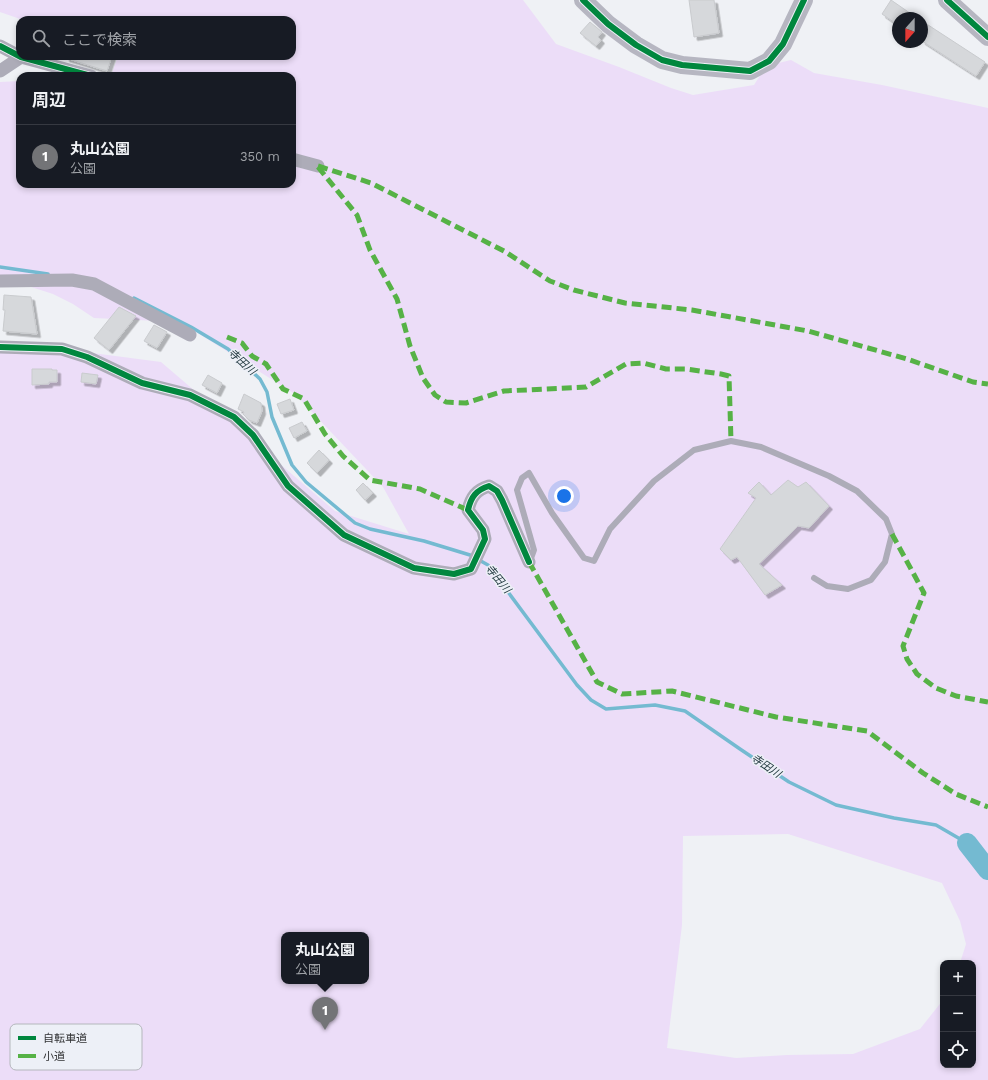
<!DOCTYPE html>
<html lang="ja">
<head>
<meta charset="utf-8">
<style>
	body { margin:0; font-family:"Work Sans","Noto Sans JP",sans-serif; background:#20242c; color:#f1f3f6 }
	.controls { position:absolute; right:12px; bottom:12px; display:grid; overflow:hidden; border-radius:8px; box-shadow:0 2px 6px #0003 }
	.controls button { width:36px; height:36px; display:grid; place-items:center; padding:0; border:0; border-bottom:1px solid #363941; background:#171b24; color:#f1f3f6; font:20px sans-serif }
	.compass { position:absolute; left:892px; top:12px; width:36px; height:36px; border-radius:50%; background:#171b24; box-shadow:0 2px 6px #0003; rotate:201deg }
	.you { position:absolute; left:564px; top:496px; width:14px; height:14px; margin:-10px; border:3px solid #fff; border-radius:50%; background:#1a73e8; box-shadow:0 0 0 6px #1a73e833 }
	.badge { display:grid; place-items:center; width:26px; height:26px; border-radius:50%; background:#737477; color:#fff; font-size:13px; font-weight:700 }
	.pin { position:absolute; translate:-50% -33px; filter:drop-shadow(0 1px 2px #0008) }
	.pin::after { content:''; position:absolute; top:21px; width:14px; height:12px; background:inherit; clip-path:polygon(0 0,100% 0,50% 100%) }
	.popup { position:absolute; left:281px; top:932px; width:88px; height:52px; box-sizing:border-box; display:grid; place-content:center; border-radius:8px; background:#171b24; filter:drop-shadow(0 1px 3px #0005); font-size:13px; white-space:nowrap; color:#9ea1a6 }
	.popup b { font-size:15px; color:#f1f3f6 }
	.popup::after { content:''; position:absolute; left:50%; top:100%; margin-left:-8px; border:8px solid transparent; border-top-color:#171b24 }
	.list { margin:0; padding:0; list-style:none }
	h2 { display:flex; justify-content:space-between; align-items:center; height:52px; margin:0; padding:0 16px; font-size:17px }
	h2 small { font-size:13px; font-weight:400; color:#9ea1a6 }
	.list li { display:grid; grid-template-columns:26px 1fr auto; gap:12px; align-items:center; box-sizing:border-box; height:64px; padding:0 16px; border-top:1px solid #363941 }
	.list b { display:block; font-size:15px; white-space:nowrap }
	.list p { margin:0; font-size:13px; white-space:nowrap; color:#9ea1a6 }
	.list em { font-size:13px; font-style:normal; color:#9ea1a6 }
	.icon { flex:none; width:22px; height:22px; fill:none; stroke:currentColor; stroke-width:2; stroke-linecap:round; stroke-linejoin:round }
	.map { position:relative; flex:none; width:988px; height:1080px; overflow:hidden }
	.search { position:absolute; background:#171b24; box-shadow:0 2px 6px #0003; left:16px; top:16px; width:280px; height:44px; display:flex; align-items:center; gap:10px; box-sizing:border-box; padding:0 14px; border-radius:12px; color:#9ea1a6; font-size:15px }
	.panel { position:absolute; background:#171b24; box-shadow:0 2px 6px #0003; left:16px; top:72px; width:280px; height:116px; border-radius:12px }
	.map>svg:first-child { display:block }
	.green { fill:#ecddf8; fill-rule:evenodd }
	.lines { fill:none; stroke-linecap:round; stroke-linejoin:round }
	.stream { stroke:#74bad1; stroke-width:3.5 }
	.river { stroke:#74bad1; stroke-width:20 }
	.building { fill:#d6d8db; stroke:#c9cbce; filter:url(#shadow) }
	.lane { stroke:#adacb8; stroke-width:6 }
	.street { stroke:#adacb8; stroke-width:13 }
	.secondary { stroke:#b6b6c1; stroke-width:18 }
	.quiet { stroke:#56b246; stroke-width:5; stroke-dasharray:10 5; stroke-linecap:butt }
	.cycleway-casing { stroke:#edf0f7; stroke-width:8 }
	.cycleway { stroke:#00873e; stroke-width:6 }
	.labels { text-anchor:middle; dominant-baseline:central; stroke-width:3; stroke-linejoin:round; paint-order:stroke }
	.water-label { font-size:11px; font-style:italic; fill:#1d343b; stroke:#edf0f7 }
	.key { fill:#edf0f7; stroke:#b4b7bc; stroke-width:1 }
	.key-label { font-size:11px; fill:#303133 }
</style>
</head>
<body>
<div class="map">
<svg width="988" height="1080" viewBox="0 0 988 1080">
	<defs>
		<filter id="shadow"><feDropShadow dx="3.5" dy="3.5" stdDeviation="0" flood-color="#0004"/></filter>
	</defs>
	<rect width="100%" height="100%" fill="#eff1f5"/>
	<path class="green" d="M 0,0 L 523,0 L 556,44 L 619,67 L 671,88 L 693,95 L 754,85 L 766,66 L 791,60 L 814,73 L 882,85 L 988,108 L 988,1080 L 0,1080 L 0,347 L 62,349 L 161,362 L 335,511 L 409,534 L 383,487 L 295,394 L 180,322 L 94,318 L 73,304 L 53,294 L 0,277 L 0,82 L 20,81 L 20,184 L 292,184 L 292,76 L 111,76 L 118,56 L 292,56 L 292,20 L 23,20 L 0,12 ZM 788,834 L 942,883 L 960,921 L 966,944 L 960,963 L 973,963 L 973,1065 L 943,1065 L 943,1000 L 920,1029 L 853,1054 L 787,1055 L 736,1058 L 667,1048 L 682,925 L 683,836 ZM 284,935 L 366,935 L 366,981 L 284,981 Z"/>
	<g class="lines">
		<g class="stream">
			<path d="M 0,267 L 48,274"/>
			<path d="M 134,298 L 191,327 L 228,349 L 260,379 L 267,392 L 272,417 L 292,465 L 306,482 L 355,523 L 370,529 L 424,541 L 470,555 L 488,565 L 577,685 L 591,700 L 606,709 L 655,705 L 685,711 L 740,749 L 789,782 L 836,805 L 894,818 L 936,825 L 967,843"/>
		</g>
		<path class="river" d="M 967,843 L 988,870"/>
	</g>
	<g class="building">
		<path d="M 689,0 L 714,0 L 719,33 L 694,37 Z"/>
		<path d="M 891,0 L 917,18 L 898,18 L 898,25 L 882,14 Z"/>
		<path d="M 922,21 L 985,62 L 976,76 L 922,41 Z"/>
		<path d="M 590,22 L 602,32 L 598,37 L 601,40 L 596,46 L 580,33 Z"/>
		<path d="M 66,56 L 112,56 L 107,71 L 66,58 Z"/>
		<path d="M 4,295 L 31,297 L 37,334 L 3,331 L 5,310 L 3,310 Z"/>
		<path d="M 119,307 L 136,316 L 109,350 L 94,338 Z"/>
		<path d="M 154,325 L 167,332 L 157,348 L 144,341 Z"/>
		<path d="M 32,369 L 52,369 L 52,370 L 57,370 L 57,382 L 49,382 L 49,384 L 32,385 Z"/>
		<path d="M 82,373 L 98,375 L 96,384 L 81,382 Z"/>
		<path d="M 208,375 L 222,383 L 217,393 L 202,385 Z"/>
		<path d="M 244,394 L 261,403 L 262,411 L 257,423 L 249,420 L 243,414 L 244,412 L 238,409 Z"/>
		<path d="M 290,399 L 294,410 L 281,414 L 277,404 Z"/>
		<path d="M 302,422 L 307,431 L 294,438 L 289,428 Z"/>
		<path d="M 319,450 L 329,460 L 317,473 L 307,463 Z"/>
		<path d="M 788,480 L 798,487 L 806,482 L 829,506 L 809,528 L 798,526 L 759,564 L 782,585 L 765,595 L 737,557 L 731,560 L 720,549 L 756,498 L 748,493 L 759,482 L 771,495 Z"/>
		<path d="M 363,483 L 373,493 L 365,500 L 356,490 Z"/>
	</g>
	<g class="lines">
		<path class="lane" d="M 530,561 L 534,550 L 517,490 L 522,478 L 529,473 L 552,513 L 584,558 L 594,561 L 610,529 L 654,481 L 694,450 L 731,441 L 761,447 L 829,476 L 857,491 L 886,519 L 892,534 L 885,562 L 871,580 L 848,589 L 827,586 L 814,578"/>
		<g class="street">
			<path d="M 0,46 L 21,57 L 91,76"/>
			<path d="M 0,71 L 21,57"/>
			<path d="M 292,159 L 318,166"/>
			<path d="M 0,281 L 72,280 L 94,284 L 190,335"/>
			<path d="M 0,347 L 62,349 L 87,357 L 142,383 L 190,395 L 234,417 L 253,435 L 288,486 L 344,535 L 414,568 L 454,574 L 471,569 L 485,539 L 483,530 L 468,510 C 471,497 476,490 489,486 L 497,491 L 502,500 L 529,562"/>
		</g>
		<g class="secondary">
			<path d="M 583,0 L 608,24 L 636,45 L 662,60 L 682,65 L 750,71 L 769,61 L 783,44 L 804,0"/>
			<path d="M 947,0 L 988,37"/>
		</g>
		<g class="quiet">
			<path d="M 318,166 L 371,183 L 504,251 L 550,281 L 574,290 L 625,303 L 692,310 L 808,331 L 907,359 L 973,382 L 988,384"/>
			<path d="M 318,167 L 357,215 L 370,250 L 397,299 L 410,346 L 423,378 L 435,395 L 446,402 L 466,403 L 504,391 L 586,387 L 626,364 L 643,363 L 666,369 L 686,369 L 721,374 L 729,376 L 731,441"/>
			<path d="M 227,337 L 242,343 L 252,356 L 266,364 L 283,389 L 304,399 L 325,434 L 343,456 L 370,480 L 420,489 L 468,510"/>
			<path d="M 892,534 L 924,593 L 903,646 L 907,659 L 917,674 L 936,688 L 956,696 L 988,702"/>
			<path d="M 529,562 L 597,682 L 622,694 L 672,691 L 776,717 L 867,731 L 923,773 L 956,794 L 988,807"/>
		</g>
		<g class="cycleway-casing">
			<g id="cycleway">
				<path d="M 583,0 L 608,24 L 636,45 L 662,60 L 682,65 L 750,71 L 769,61 L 783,44 L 804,0"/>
				<path d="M 947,0 L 988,37"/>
				<path d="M 0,46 L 21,57 L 91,76"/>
				<path d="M 0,347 L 62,349 L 87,357 L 142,383 L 190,395 L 234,417 L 253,435 L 288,486 L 344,535 L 414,568 L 454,574 L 471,569 L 485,539 L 483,530 L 468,510 C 471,497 476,490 489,486 L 497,491 L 502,500 L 529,562"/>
			</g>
		</g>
		<use href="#cycleway" class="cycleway"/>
	</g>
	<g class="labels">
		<g class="water-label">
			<text transform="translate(242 362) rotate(42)">寺田川</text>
			<text transform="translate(498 579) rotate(50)">寺田川</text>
			<text transform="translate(766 766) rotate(34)">寺田川</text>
		</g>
	</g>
	<rect x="10" y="1024" width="132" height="46" rx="6" class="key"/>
	<rect x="18" y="1036" width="18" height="4" fill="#00873e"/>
	<rect x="18" y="1054" width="18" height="4" fill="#56b246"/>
	<g class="key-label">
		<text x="43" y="1042">自転車道</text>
		<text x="43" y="1060">小道</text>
	</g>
</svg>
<div class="controls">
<button>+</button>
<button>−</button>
<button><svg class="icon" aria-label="locate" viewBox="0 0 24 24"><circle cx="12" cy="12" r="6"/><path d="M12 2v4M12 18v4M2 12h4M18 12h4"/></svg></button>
</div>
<svg class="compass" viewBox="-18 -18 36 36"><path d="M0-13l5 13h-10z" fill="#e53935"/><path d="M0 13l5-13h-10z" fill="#9ea1a6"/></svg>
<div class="you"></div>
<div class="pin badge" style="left:325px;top:1030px">1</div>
<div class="popup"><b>丸山公園</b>公園</div>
<div class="search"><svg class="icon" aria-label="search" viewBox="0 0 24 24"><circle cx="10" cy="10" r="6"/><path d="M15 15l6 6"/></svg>ここで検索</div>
<section class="panel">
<h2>周辺<small></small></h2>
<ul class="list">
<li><span class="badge">1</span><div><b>丸山公園</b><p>公園</p></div><em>350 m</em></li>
</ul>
</section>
</div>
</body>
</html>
